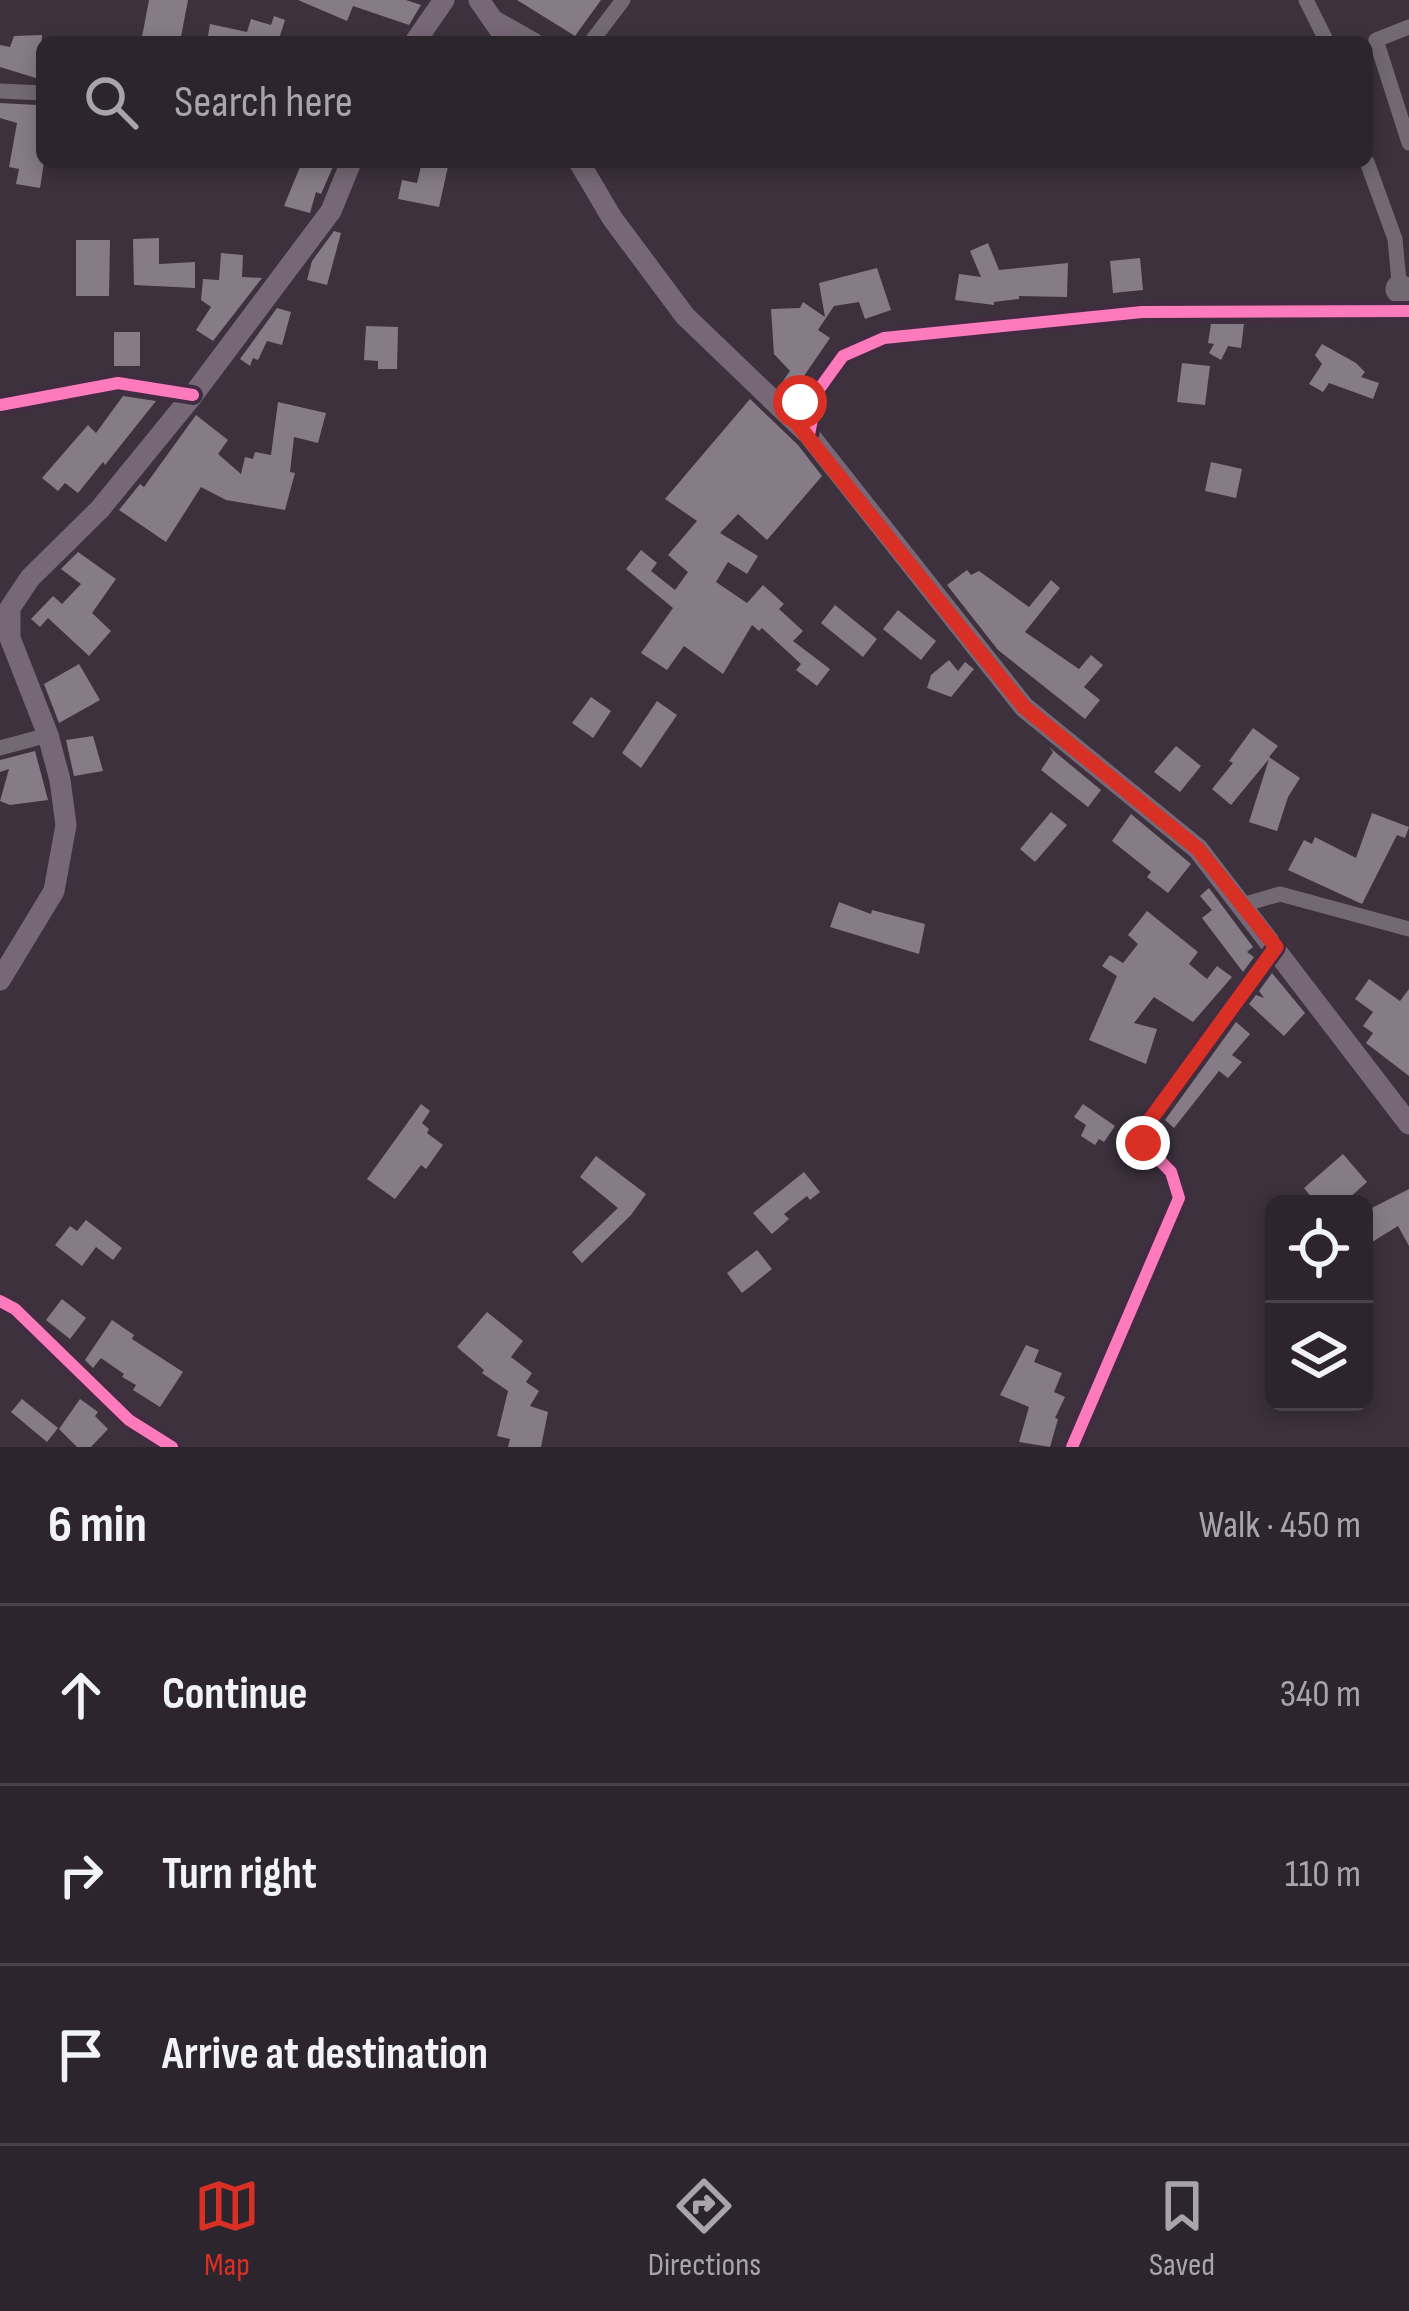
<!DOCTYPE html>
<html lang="en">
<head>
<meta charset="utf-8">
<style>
	body { margin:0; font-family:"Sofia Sans Condensed",sans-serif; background:#352d36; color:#f1f3f6 }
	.controls { position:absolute; right:36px; bottom:36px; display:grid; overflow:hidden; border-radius:18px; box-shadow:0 6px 18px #0003 }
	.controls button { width:108px; height:108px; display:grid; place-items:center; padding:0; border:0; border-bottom:3px solid #48424a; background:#2d252e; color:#f1f3f6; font:60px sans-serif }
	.stop { position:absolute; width:36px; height:36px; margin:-27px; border:9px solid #d93025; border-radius:50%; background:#fff }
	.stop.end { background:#d93025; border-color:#fff; box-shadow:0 3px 12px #0008 }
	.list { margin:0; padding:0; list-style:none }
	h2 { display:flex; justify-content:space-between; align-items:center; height:156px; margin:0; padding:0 48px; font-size:51px }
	h2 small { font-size:39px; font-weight:400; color:#a7a5aa }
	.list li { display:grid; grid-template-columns:78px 1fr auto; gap:36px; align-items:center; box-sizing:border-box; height:180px; padding:0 48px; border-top:3px solid #48424a }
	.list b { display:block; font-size:45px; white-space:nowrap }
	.list em { font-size:39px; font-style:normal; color:#a7a5aa }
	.icon { flex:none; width:66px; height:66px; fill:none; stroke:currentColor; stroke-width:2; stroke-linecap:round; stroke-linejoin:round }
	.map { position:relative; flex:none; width:1409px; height:1447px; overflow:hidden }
	.search { position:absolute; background:#2d252e; box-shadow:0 6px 18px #0003; left:36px; right:36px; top:36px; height:132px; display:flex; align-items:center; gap:30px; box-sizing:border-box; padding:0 42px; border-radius:18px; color:#a7a5aa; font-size:45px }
	.sheet { height:696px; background:#2d252e }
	nav { display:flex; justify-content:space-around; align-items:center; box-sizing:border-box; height:168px; border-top:3px solid #48424a; background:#2d252e; font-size:33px; color:#a7a5aa }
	nav a { display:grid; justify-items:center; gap:6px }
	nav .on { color:#d93025 }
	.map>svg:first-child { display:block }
	.building { fill:#867c87 }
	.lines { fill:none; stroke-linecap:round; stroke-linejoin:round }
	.minor { stroke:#736974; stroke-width:15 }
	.major { stroke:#766877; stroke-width:21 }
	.cycleway-casing { stroke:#412c42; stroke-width:20 }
	.cycleway { stroke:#fd7abc; stroke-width:12 }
	.route { stroke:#d93025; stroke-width:15 }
</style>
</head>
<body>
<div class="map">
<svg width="1409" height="1447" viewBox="0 0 1409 1447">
	<rect width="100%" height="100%" fill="#3c313d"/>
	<g class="building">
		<path d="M 149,0 L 188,0 L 180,42 L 141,42 Z"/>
		<path d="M 298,0 L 406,0 L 421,5 L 409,25 L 353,6 L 347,21 Z"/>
		<path d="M 517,0 L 601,0 L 575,36 Z"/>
		<path d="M 274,16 L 285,20 L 278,42 L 207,42 L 210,24 L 247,32 L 251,19 L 271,25 Z"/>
		<path d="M 42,35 L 39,79 L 0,67 L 0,45 L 10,47 L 14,36 Z"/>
		<path d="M 0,103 L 37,105 L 36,117 L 42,118 L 44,162 L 40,188 L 16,184 L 19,169 L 9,167 L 17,123 L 0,118 Z"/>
		<path d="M 302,162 L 335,162 L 321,194 L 316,192 L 310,213 L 284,206 Z"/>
		<path d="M 422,162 L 449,162 L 439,207 L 398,199 L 402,180 L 417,183 Z"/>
		<path d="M 334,231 L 341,233 L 327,285 L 307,280 L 312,261 Z"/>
		<path d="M 159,238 L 159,264 L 195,262 L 195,288 L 134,285 L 133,239 Z"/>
		<path d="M 76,240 L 110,240 L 109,296 L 76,296 Z"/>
		<path d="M 988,243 L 999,270 L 1068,263 L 1067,297 L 1019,296 L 1019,299 L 994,302 L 994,305 L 955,300 L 959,274 L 981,277 L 970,251 Z"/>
		<path d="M 221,253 L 243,255 L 242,277 L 262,278 L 213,341 L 196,330 L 211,307 L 201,300 L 203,279 L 219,280 Z"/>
		<path d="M 1140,258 L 1143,290 L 1113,293 L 1110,261 Z"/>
		<path d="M 877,268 L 891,310 L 865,319 L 859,302 L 834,306 L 818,330 L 830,338 L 795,389 L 783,381 L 790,371 L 774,354 L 771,309 L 800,308 L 803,302 L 825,317 L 819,283 Z"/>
		<path d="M 277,308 L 291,312 L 282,345 L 267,341 L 258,360 L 253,358 L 250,366 L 240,359 Z"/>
		<path d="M 1211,324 L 1244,324 L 1241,348 L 1228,346 L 1221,360 L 1209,353 L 1214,344 L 1208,343 Z"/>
		<path d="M 366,326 L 398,327 L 397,369 L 378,369 L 378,361 L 364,360 Z"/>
		<rect x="114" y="332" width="26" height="34"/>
		<path d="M 1322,344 L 1356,363 L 1365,372 L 1361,377 L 1379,383 L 1373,399 L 1329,383 L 1323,392 L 1309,384 L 1322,364 L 1315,355 Z"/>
		<path d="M 1182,363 L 1210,366 L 1205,405 L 1177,402 Z"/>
		<path d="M 123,396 L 156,401 L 105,465 L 103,462 L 78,493 L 65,483 L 58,491 L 42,478 L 88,425 L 96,433 Z"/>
		<path d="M 750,399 L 798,445 L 822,476 L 767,540 L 738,514 L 720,533 L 758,556 L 747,574 L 728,562 L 716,582 L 747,603 L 763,585 L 784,604 L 779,609 L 803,631 L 793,641 L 830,669 L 817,686 L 796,670 L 801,664 L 762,628 L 759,631 L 752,625 L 723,674 L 684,646 L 667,670 L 641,653 L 673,608 L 626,569 L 641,550 L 657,563 L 651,571 L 675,590 L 688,572 L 668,555 L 697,521 L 665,499 Z"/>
		<path d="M 278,402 L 326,413 L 318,443 L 294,437 L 290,472 L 295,473 L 285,510 L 226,500 L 201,487 L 166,542 L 119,510 L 140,484 L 144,487 L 196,415 L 228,440 L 218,454 L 241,474 L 245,457 L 253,459 L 255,452 L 271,455 Z"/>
		<path d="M 1211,462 L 1242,469 L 1236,498 L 1205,491 Z"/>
		<path d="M 78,552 L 116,579 L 92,613 L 111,631 L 89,656 L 48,618 L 40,627 L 31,619 L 53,596 L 62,604 L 81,584 L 61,569 Z"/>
		<path d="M 967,570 L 971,575 L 979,571 L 1029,607 L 1051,580 L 1060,588 L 1025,632 L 1079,669 L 1091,655 L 1103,665 L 1084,687 L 1100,700 L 1085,719 L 998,650 L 947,585 Z"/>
		<path d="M 835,605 L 877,639 L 863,657 L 821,623 Z"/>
		<path d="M 898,610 L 936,641 L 921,660 L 883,629 Z"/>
		<path d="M 949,660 L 958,671 L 965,662 L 974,669 L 951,697 L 927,688 L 931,675 Z"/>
		<path d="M 79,664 L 100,700 L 59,723 L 44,684 Z"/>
		<path d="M 591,697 L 611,711 L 593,738 L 572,723 Z"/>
		<path d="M 657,701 L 677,715 L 641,768 L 622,753 Z"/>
		<path d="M 1253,728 L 1278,746 L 1269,757 L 1300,778 L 1288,797 L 1277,831 L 1249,822 L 1269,759 L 1231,805 L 1212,789 L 1233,763 L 1229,761 Z"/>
		<path d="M 93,736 L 103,771 L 74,776 L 66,740 Z"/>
		<path d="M 1176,746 L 1201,766 L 1180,792 L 1154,772 Z"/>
		<path d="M 1049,747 L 1101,790 L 1088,807 L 1041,770 L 1053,752 Z"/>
		<path d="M 35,751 L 48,800 L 10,805 L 0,801 L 9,769 L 0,772 L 0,760 Z"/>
		<path d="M 1051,812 L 1067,825 L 1035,862 L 1020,849 Z"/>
		<path d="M 1372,813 L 1409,827 L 1405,838 L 1397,835 L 1362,904 L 1288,870 L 1304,840 L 1312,844 L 1315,837 L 1356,858 Z"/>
		<path d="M 1131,814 L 1191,864 L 1168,893 L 1147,877 L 1151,872 L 1112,841 Z"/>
		<path d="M 1209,888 L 1253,947 L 1247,952 L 1254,957 L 1243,972 L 1202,918 L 1212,910 L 1200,896 Z"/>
		<path d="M 839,902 L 871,914 L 872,910 L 925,924 L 919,954 L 830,927 Z"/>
		<path d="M 1147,911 L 1198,952 L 1189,964 L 1207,979 L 1217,966 L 1232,977 L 1193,1022 L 1154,997 L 1134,1023 L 1157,1029 L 1146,1064 L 1089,1040 L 1117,976 L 1102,966 L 1110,955 L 1123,963 L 1138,944 L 1128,935 Z"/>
		<path d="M 1272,973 L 1305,1013 L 1284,1036 L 1249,1004 L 1256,995 L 1264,998 L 1259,991 Z"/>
		<path d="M 1369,979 L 1400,1001 L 1409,989 L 1409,1076 L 1366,1043 L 1373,1033 L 1363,1026 L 1373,1012 L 1355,999 Z"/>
		<path d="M 1236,1022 L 1250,1034 L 1232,1055 L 1242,1062 L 1228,1078 L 1219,1071 L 1174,1128 L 1165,1120 Z"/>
		<path d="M 421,1104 L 430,1111 L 422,1123 L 429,1129 L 427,1133 L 443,1145 L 426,1169 L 421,1165 L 395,1199 L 367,1179 Z"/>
		<path d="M 1083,1104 L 1115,1126 L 1104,1142 L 1099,1139 L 1095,1145 L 1081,1136 L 1086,1125 L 1074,1117 Z"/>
		<path d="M 1343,1154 L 1367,1182 L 1347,1200 L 1344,1197 L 1335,1204 L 1317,1204 L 1304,1188 Z"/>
		<path d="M 596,1156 L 646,1194 L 631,1215 L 582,1263 L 572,1252 L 618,1208 L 580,1177 Z"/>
		<path d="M 804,1172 L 820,1192 L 810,1200 L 807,1196 L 784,1214 L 789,1219 L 772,1234 L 753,1213 Z"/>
		<path d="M 1409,1189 L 1409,1246 L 1398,1226 L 1364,1247 L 1364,1212 Z"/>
		<path d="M 86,1220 L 122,1248 L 113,1260 L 96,1247 L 82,1266 L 55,1245 L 70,1226 L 77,1231 Z"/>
		<path d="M 757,1250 L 772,1269 L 742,1293 L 727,1273 Z"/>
		<path d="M 62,1299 L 86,1318 L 70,1339 L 46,1320 Z"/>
		<path d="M 487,1312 L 523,1341 L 511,1357 L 532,1373 L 526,1382 L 539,1391 L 530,1406 L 548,1412 L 541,1447 L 508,1447 L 510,1439 L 497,1436 L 508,1391 L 482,1373 L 484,1370 L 457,1347 Z"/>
		<path d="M 112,1320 L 134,1335 L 132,1339 L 183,1372 L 160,1407 L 133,1390 L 136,1385 L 122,1377 L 124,1374 L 101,1358 L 93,1368 L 85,1360 Z"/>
		<path d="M 1026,1345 L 1039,1350 L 1034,1362 L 1062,1373 L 1054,1392 L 1065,1397 L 1055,1418 L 1058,1419 L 1050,1447 L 1019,1442 L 1029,1407 L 1000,1395 Z"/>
		<path d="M 22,1399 L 58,1428 L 47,1442 L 11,1412 Z"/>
		<path d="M 80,1399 L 98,1412 L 95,1416 L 108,1429 L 91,1447 L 77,1447 L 59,1429 Z"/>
	</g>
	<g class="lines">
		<g class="minor">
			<path d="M 1306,0 L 1327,42"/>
			<path d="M 497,19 L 536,41"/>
			<path d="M 1409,27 L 1376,40 L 1409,143"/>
			<path d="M 591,42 L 623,0"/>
			<path d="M 0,91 L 42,93"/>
			<path d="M 1367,162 L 1395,239 L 1399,282"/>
			<circle cx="1400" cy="289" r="7"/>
			<path d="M 0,405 L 118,383 L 193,395"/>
			<path d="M 809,435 L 817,392 L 843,356 L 884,338 L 1142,312 L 1409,311"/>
			<path d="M 0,748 L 48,735"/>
			<path d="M 1242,905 L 1280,894 L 1409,929"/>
			<path d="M 0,1301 L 15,1309 L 129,1420 L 172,1447"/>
			<path d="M 1072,1447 L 1179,1198 L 1171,1172 L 1143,1143 L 1145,1127 L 1276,947"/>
		</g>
		<g class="major">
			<path d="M 479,0 L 508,42"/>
			<path d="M 415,42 L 444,0"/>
			<path d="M 579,162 L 612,218 L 685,316 L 809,435 L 1024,707 L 1198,849 L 1409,1124"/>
			<path d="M 0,980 L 54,891 L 66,825 L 60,780 L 48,735 L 10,638 L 10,608 L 30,578 L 100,509 L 193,395 L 331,211 L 351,162"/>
		</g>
		<g class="cycleway-casing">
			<g id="cycleway">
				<path d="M 0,405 L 118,383 L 193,395"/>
				<path d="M 809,435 L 817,392 L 843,356 L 884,338 L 1142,312 L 1409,311"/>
				<path d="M 0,1301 L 15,1309 L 129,1420 L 172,1447"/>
				<path d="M 1072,1447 L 1179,1198 L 1171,1172 L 1143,1143 L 1145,1127 L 1276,947"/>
			</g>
		</g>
		<use href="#cycleway" class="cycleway"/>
	</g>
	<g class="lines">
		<path class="route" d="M 800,402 L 782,405 L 1024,707 L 1198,849 L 1276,947 L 1145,1127 L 1143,1143"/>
	</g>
</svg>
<div class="controls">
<button><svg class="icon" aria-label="locate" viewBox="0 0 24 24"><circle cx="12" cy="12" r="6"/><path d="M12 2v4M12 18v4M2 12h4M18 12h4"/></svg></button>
<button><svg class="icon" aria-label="layers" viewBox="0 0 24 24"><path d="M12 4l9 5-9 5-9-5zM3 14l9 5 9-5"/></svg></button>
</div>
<div class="stop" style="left:800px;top:402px"></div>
<div class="stop end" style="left:1143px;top:1143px"></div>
<div class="search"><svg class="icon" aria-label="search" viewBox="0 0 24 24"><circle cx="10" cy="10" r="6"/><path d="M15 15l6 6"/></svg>Search here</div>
</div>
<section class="sheet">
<h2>6 min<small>Walk · 450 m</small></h2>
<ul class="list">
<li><svg class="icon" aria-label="ahead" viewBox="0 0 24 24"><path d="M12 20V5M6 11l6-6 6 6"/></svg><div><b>Continue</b></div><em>340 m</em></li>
<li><svg class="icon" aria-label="right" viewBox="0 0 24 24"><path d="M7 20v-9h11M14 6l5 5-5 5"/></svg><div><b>Turn right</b></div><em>110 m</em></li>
<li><svg class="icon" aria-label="arrive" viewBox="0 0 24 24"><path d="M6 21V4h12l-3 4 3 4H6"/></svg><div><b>Arrive at destination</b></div></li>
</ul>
</section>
<nav>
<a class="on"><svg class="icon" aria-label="map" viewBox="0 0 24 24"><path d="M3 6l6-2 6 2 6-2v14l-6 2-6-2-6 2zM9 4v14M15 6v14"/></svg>Map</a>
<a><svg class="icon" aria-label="directions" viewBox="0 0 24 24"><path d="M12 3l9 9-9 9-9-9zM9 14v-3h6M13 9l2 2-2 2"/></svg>Directions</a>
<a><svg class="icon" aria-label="saved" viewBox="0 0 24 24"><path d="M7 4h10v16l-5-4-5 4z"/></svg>Saved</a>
</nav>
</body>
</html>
